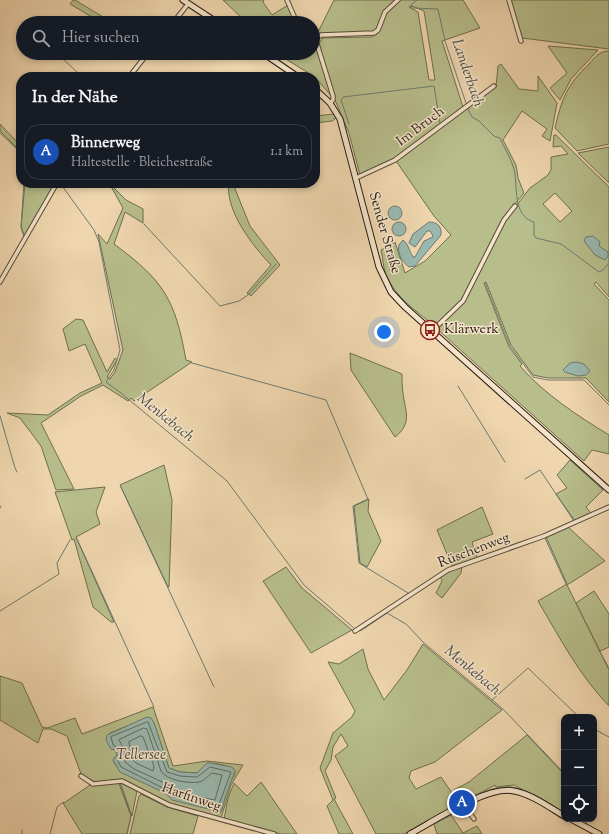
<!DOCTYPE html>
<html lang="de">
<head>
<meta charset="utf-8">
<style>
	body { margin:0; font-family:"Sorts Mill Goudy",serif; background:#242831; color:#f1f3f6 }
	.controls { position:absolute; right:12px; bottom:12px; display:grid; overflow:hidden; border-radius:8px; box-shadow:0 2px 6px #0003 }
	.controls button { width:36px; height:36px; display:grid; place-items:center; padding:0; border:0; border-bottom:1px solid #363941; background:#171b24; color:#f1f3f6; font:20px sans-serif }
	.you { position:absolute; left:384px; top:332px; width:14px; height:14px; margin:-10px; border:3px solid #fff; border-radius:50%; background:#1a73e8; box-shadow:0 0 0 6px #1a73e833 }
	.badge { display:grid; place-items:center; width:26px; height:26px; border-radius:50%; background:#db2777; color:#fff; font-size:13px; font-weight:700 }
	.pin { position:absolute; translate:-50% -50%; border:2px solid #fff; box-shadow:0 1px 4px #0006 }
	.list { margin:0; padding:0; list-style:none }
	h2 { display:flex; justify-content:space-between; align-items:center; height:52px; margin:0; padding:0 16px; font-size:17px }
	h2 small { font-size:13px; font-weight:400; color:#9ea1a6 }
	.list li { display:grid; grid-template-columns:26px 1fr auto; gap:12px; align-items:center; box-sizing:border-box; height:56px; margin:0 8px 8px; padding:0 8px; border:1px solid #363941; border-radius:16px }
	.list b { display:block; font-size:15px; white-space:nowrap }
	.list p { margin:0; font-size:13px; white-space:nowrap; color:#9ea1a6 }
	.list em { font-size:13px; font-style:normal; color:#9ea1a6 }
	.icon { flex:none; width:22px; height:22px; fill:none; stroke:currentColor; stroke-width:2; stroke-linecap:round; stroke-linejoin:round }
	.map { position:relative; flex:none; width:609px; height:834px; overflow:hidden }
	.search { position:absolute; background:#171b24; box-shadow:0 2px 6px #0003; left:16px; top:16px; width:304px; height:44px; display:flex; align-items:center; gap:10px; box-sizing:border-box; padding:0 14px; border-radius:22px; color:#9ea1a6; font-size:15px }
	.panel { position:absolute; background:#171b24; box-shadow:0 2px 6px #0003; left:16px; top:72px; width:304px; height:116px; border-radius:16px }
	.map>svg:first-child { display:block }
	.green { fill:#b7be8b; stroke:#6e6e50; fill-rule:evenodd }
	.water { fill:#9ab8af; stroke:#6b7a71 }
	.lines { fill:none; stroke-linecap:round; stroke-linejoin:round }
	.shore { stroke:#606a62; stroke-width:1 }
	.stream { stroke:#6b7a71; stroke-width:1 }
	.street-casing { stroke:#584b3a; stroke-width:5.5 }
	.secondary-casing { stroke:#251d14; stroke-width:7 }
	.street { stroke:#f5e4ca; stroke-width:3.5 }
	.secondary { stroke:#f5e4ca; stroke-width:5 }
	.labels { text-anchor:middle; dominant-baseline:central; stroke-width:3; stroke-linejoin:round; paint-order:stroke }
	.street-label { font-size:14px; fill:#251d14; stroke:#f5e4ca }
	.poi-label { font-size:14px; fill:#251d14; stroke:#f5e4ca; text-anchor:start }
	.water-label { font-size:15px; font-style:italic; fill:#484c42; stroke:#f5e4ca }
</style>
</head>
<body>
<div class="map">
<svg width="609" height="834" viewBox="0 0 609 834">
	<rect width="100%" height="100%" fill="#efd6ae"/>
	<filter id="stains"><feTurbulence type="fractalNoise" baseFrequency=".005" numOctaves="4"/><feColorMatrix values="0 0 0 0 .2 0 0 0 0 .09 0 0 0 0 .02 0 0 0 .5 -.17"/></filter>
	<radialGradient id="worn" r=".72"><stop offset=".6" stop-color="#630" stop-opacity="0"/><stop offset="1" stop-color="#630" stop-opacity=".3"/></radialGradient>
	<g class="green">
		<path d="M 73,0 L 75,0 L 113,23 L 102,23 L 70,4 Z"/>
		<path d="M 223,0 L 264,0 L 263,2 L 272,15 L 288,5 L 295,23 L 247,23 Z"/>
		<path d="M 334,0 L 397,0 L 385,11 L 377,29 L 373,32 L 317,34 Z"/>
		<path d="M 400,0 L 463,0 L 480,28 L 442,41 L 463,107 L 395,159 L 360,175 L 349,133 L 335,100 L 318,44 L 323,38 L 371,37 L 377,34 L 386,13 ZM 412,6 L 424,11 L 435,80 L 429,80 L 418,12 L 409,7 Z"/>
		<path d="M 510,0 L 609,0 L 609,49 L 522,38 Z"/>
		<path d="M 313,42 L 316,45 L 332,97 L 315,77 L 276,53 L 313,53 Z"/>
		<path d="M 548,46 L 598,50 L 571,79 L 560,100 L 550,88 L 567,73 Z"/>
		<path d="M 609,51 L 609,144 L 577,151 L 555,128 C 562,98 567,85 589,64 C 595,57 600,51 609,51 Z"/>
		<path d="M 501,64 L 519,89 L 538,91 L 538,76 L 557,103 L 550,141 L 542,136 L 547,129 L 522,111 L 503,140 L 516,165 L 518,178 L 524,193 L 514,205 L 462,299 L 435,326 C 416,311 395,297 386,275 C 383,267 383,258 381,250 L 395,242 L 405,273 L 425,261 L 451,235 L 434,216 L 396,161 L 496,87 L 498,66 Z"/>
		<path d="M 334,114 L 336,118 L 332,121 L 315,123 L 315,116 Z"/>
		<path d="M 0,124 L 21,146 L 21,152 L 0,131 Z"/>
		<path d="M 554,135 L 556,135 L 609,187 L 609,297 L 596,282 L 594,284 L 609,300 L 609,402 L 586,378 L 548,378 L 533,375 L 511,345 L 486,282 L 484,283 L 509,347 L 522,364 L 520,366 C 544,394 578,416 609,435 L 609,454 L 592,450 L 584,461 L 436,328 L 466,299 L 505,220 L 530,188 L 548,175 L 551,170 L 551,157 L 568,154 L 561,146 L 553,147 ZM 555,193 L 572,211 L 560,222 L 543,204 Z"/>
		<path d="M 609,147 L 609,183 L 578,153 Z"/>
		<path d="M 25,183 L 56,183 L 25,237 L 21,227 Z"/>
		<path d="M 109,183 L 126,200 L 143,209 L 143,223 L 125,212 L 114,244 C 164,281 175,299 186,360 L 192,362 L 134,401 L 131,398 L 128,401 L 103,385 L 81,396 L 41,423 L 74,489 L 56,490 L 41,446 L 20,418 L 7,413 L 48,415 L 80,393 L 102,383 L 85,344 L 69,351 L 63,329 L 76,319 L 83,320 L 107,372 L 115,358 L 117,360 L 107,377 L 110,379 L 115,372 L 123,350 L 98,234 L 107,244 L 123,208 Z"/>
		<path d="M 229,183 L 236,183 L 235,189 L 250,226 L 280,265 L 251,296 L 247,293 L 271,265 C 253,246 225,211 229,183 Z"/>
		<path d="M 350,353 L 402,374 C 402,380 402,387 403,393 C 405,411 413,423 395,437 L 351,370 Z"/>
		<path d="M 570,460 L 603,490 L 586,507 L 591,513 L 575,521 L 556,494 L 567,488 L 557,475 Z"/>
		<path d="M 164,465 L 172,500 L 169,587 L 168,587 L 120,485 Z"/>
		<path d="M 105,487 L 96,512 L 100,524 L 76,537 L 114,622 L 111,622 L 93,607 L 74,539 L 72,540 L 55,492 Z"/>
		<path d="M 369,499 L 368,511 L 381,541 L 367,567 L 360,563 L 354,506 Z"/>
		<path d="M 482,507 L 493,534 L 472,542 L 477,558 L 452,566 L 437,530 Z"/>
		<path d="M 568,527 L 605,561 L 567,585 L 609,670 L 609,706 C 579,675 560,638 538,601 L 567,584 L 546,537 Z"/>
		<path d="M 462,566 L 461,573 L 442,598 L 436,593 L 442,581 L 440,576 L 449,570 Z"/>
		<path d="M 286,567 L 302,588 L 352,630 L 311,653 L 263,581 Z"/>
		<path d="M 594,591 L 609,614 L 609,647 L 600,651 L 576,603 Z"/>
		<path d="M 423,644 L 502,710 L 435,762 L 411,771 L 409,778 L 416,789 L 441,777 L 460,805 L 404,834 L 376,834 L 335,756 L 348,746 L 341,734 L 333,747 L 331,760 L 325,771 L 336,798 L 334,799 L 353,834 L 339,834 L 327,806 L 333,800 L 320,768 L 333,733 L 352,717 L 355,711 L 328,662 L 339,664 L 363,649 L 368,669 L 384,700 L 407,670 Z"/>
		<path d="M 0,676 L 22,683 L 42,727 L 47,728 L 75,718 L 82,734 L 153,707 L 173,766 L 207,761 L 243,765 L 231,785 L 221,818 L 168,803 L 122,779 L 95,782 L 81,774 L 67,736 L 51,729 L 43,729 L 38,743 L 0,720 ZM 154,723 L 169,768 L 180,772 L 197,773 L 207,763 C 216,764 228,764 235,771 C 235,777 232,778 230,783 C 226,792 224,802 221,812 L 171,799 C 165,785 120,781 113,760 L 117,755 L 110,733 L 127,726 Z"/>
		<path d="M 527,735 L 564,774 L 564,812 L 514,785 L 496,787 L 495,785 L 463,802 L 454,790 L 469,782 Z"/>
		<path d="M 118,781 L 131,816 L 127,834 L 82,834 L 63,803 L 63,802 L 64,803 L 90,785 Z"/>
		<path d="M 120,782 L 137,791 L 132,816 Z"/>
		<path d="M 261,782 L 297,834 L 281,834 L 224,819 L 228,798 L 234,783 L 247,796 Z"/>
		<path d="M 141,794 L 167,807 L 198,816 L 193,834 L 130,834 L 139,796 Z"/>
		<path d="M 451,815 L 463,833 L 477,826 L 482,834 L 437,834 L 434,824 Z"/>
	</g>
	<g class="water">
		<circle cx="395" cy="213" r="7"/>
		<path d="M 429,222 C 437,222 442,226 441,235 L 415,266 L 409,267 C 402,262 397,253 399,245 L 403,240 C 409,245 409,251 413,257 L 415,257 L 424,241 L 433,237 L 432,234 L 430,231 L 427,231 L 415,247 L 409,243 L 413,234 Z"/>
		<circle cx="399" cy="229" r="7"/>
		<path d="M 593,236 L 600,242 L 599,246 L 608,252 L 608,256 L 605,260 L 595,255 L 584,241 L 586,237 Z"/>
		<path d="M 576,362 L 584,364 L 590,371 L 586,375 L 578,376 L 565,372 L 563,370 L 570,363 Z"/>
		<path d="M 147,717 L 151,718 L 154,723 L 169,768 L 180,772 L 197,773 L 207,763 L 210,763 L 232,767 L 235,771 L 226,795 L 221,812 L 172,800 L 165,793 L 120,772 L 113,760 L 117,755 L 115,750 L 111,749 L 106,740 L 107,735 Z"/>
	</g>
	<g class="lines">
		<g class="shore">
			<path d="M 148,722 L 167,772 L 180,776 L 197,777 L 210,767 L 231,772 L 218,807 L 175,797 L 167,790 L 121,767 L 118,761 L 121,753 L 118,748 L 113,745 L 111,737 Z"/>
			<path d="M 144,728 L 147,729 L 161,771 C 166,780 189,784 199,782 C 204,781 208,776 212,773 L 222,775 L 215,800 L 178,793 L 169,785 L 134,769 L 125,762 L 126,753 L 119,740 Z"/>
			<path d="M 141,736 L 143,737 L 154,766 L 153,771 L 136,763 L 132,759 L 129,742 Z"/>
		</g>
		<g class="stream">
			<path d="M 417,0 L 411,5 L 412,8 L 438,9 L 445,41 L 468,109 L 472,117 L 479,121 L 494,136 L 500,138 C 504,148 511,158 514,169 C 518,185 512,216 534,222 L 534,235 L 536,238 L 561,244 L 599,272 L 603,270 L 609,263"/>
			<path d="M 57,53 L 82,77"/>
			<path d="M 349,124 L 341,100 L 343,97 L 434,86 L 440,123"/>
			<path d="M 0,133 L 21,153"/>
			<path d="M 60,183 L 94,230 L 99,242 L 120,350 L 114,370 L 106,382 L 121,393 L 227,481 L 304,585 L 355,629"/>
			<path d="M 144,224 L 220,306 L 239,301 L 248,295 L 276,264"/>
			<path d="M 24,237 L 21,227 L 24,183"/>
			<path d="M 485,283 L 510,346 L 533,377 L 548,380 L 584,380 L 609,405"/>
			<path d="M 192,363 L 326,400 L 367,497 L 368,499 L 353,506 L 359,563 L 408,593"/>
			<path d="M 458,386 L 505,462"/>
			<path d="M 0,416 L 15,468 L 17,472"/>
			<path d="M 525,479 L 540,470 L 574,521"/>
			<path d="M 121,487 L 214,687"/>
			<path d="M 0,508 L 1,506"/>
			<path d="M 545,538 L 566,584"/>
			<path d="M 77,539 L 154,707"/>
			<path d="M 0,611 L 59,574 L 57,563 L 70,540"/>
			<path d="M 358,631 L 362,630 L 387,613 L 406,624 L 424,643 L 503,709 L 564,773"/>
			<path d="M 599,650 L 609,668"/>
			<path d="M 492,700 L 528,668 L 579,717"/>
			<path d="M 594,729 L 609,737"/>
			<path d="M 120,783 L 131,816 L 127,834"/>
			<path d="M 477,796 C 492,787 508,783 525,791"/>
			<path d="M 557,809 L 564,813"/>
			<path d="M 585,819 L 587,824"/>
			<path d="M 419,832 L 451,815"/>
			<path d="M 22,834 L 22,830"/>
			<path d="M 50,834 L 57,807 L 62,803"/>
		</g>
		<g class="street-casing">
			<g id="street">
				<path d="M 287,0 L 297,23"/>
				<path d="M 509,0 L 521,41"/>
				<path d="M 173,23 L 188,4"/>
				<path d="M 313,40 L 317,44 L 333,96 L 333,100 L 330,103"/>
				<path d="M 314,41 L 321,35 L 374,33 L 378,30 L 385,12 L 398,0"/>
				<path d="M 129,77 L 148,53"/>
				<path d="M 356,178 L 395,160 L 494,86"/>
				<path d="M 0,282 L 57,183"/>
				<path d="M 432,331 L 463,301 L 504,220 L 515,206"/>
				<path d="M 355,631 L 448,570 L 544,536 L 609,507"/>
				<path d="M 81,776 L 93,784 L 122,781 L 169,805 L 274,834"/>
				<path d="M 464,805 L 474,819"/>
			</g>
		</g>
		<g class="secondary-casing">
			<g id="secondary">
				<path d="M 183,0 L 218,23"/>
				<path d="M 263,53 L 298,77"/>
				<path d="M 315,89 L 330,103 L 340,119 L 379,267 L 391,292 L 405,307 L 609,490"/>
				<path d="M 571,819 L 599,834"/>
				<path d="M 410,834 C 434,821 488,785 514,791 C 531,794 549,807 564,816"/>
			</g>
		</g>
		<use href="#street" class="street"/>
		<use href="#secondary" class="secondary"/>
	</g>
	<defs>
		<g id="bus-ring" transform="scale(1)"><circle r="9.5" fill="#f5e4ca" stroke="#8f2418" stroke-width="1.5"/><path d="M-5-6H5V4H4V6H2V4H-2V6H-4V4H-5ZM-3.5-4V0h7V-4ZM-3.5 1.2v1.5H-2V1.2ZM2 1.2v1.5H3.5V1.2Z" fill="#8f2418"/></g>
	</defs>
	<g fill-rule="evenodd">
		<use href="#bus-ring" x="430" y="330"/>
	</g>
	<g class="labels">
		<g class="street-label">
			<text transform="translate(421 127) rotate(-37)">Im Bruch</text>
			<text transform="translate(384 233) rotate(74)">Sender Straße</text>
			<text transform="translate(474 551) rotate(-21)">Rüschenweg</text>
			<text transform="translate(191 798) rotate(19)">Harfinweg</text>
		</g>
		<g class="poi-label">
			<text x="444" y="330">Klärwerk</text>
		</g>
		<g class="water-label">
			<text transform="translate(467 73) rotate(71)">Landerbach</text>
			<text transform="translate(165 418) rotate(39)">Menkebach</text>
			<text transform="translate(472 671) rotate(40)">Menkebach</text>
			<text x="141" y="755">Tellersee</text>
		</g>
	</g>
	<rect width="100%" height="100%" filter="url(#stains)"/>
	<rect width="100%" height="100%" fill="url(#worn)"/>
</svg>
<div class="controls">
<button>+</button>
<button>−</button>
<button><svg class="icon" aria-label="locate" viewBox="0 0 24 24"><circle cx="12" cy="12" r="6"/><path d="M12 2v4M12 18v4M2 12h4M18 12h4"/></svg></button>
</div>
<div class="you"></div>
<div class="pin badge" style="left:462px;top:803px;background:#1a4fb4">A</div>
<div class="search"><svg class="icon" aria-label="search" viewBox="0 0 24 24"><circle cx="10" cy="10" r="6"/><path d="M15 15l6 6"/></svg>Hier suchen</div>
<section class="panel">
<h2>In der Nähe<small></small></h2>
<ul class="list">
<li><span class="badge" style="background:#1a4fb4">A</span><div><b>Binnerweg</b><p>Haltestelle · Bleichestraße</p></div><em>1.1 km</em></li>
</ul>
</section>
</div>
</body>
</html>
